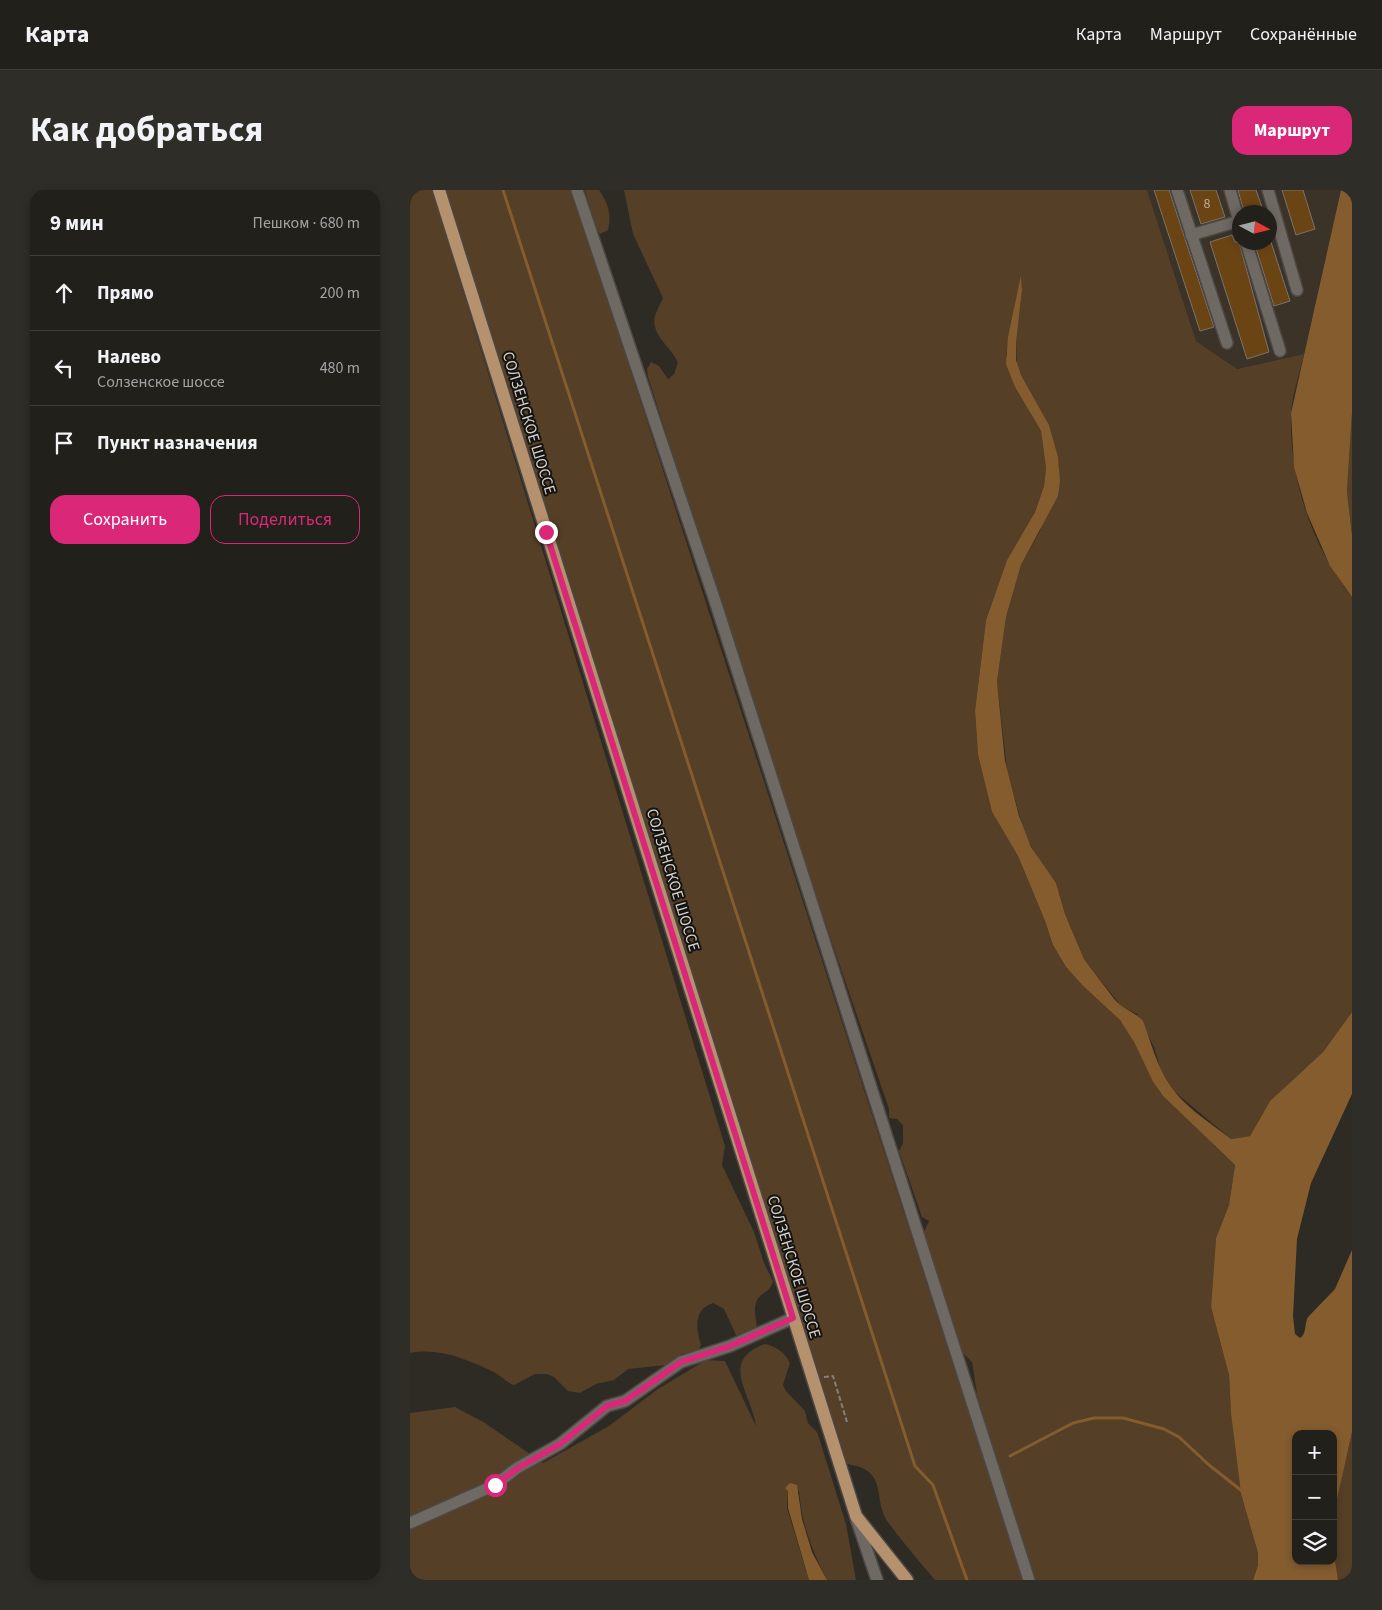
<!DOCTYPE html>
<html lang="ru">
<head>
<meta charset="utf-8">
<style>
	body { margin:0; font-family:"Source Sans 3",sans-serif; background:#2e2d28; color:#f1f3f6 }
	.controls { position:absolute; right:15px; bottom:15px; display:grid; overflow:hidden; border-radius:10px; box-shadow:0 2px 8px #0003 }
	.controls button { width:45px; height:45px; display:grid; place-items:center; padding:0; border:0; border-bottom:1px solid #3f3e3a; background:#22201b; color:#f1f3f6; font:25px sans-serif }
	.compass { position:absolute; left:822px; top:15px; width:45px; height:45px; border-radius:50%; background:#22201b; box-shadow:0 2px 8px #0003; rotate:97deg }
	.stop { position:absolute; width:15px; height:15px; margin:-11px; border:4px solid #db2777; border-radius:50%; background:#fff }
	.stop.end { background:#db2777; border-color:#fff; box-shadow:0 1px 5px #0008 }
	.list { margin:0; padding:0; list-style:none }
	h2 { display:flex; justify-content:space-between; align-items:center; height:65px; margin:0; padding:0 20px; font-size:21px }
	h2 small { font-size:16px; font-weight:400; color:#a2a3a3 }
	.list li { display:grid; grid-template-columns:32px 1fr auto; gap:15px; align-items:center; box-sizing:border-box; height:75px; padding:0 20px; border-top:1px solid #3f3e3a }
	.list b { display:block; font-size:19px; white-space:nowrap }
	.list p { margin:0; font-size:16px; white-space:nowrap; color:#a2a3a3 }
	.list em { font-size:16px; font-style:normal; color:#a2a3a3 }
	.actions { display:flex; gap:10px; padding:15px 20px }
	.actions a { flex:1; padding:11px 0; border:1px solid #db2777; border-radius:15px; text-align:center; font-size:18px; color:#db2777 }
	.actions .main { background:#db2777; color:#fff }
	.icon { flex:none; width:28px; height:28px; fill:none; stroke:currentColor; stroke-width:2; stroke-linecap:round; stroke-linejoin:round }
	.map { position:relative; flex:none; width:942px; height:1390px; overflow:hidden; border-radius:15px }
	header { display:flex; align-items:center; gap:30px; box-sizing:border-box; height:70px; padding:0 25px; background:#22201b; border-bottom:1px solid #3f3e3a }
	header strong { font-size:24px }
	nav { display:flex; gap:28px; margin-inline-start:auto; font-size:18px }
	.intro { display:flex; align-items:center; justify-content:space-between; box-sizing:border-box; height:120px; padding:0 30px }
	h1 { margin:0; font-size:35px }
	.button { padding:12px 22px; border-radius:15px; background:#db2777; color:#fff; font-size:18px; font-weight:700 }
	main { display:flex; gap:30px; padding:0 30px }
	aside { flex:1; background:#22201b; border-radius:15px; box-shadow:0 2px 8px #0003 }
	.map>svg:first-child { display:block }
	.built { fill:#3b3228; fill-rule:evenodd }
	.green { fill:#553f26 }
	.water { fill:#845c2e; fill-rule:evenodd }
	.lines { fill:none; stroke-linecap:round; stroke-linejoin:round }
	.stream { stroke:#845c2e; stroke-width:3 }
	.building { fill:#6b4413; stroke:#79736d }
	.minor-casing { stroke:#4c4744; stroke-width:14 }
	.major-casing { stroke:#4c4744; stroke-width:15 }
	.path { stroke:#84817c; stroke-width:2; stroke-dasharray:5 2.5; stroke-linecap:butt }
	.minor { stroke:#6f6963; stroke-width:11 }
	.major { stroke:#b5926d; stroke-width:12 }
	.route { stroke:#db2777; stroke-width:6 }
	.labels { text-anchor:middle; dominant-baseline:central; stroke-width:4; stroke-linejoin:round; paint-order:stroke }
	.number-label { font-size:14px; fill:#baae9f }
	.street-label { font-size:16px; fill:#d4d1ce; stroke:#151310 }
</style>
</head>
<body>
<header>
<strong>Карта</strong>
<nav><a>Карта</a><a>Маршрут</a><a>Сохранённые</a></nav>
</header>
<div class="intro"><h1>Как добраться</h1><a class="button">Маршрут</a></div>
<main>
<aside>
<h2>9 мин<small>Пешком · 680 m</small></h2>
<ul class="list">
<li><svg class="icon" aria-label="ahead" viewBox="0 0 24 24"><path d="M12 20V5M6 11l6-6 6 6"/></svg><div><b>Прямо</b></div><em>200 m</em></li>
<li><svg class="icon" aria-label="left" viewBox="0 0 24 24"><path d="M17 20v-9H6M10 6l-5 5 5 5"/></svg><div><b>Налево</b><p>Солзенское шоссе</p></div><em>480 m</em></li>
<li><svg class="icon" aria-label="arrive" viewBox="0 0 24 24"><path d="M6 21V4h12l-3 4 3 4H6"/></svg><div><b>Пункт назначения</b></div></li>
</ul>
<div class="actions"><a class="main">Сохранить</a><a>Поделиться</a></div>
</aside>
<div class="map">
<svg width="942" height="1390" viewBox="0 0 942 1390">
	<rect width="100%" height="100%" fill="#2e2a24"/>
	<path class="built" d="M 737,0 L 931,0 L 894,164 L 827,179 L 786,151 ZM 829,22 L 859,22 L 859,52 L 829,52 Z"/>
	<g class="green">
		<path d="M 0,0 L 22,0 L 315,956 L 312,975 L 344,1042 L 354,1073 L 363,1091 C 361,1103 349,1102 346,1113 C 343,1122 347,1130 347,1139 L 332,1147 L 326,1145 L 314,1119 L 303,1113 C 283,1120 286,1138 291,1155 L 288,1161 L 271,1164 L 256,1175 L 218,1179 L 204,1190 L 186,1194 L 170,1203 L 158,1201 L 144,1187 L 137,1184 L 125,1184 L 104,1195 C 96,1192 91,1186 84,1182 C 58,1170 29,1157 0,1163 Z"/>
		<path d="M 35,0 L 162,0 L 613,1390 L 525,1390 C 509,1371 492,1352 478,1332 C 462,1310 480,1280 437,1274 Z"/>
		<path d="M 175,0 L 189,0 C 198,13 202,24 198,40 L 190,44 L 185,37 Z"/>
		<path d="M 214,0 L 737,0 L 786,151 L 827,179 L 894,164 C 890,183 882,205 881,224 C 879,288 902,357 942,407 L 942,822 L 913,862 L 860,911 L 840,946 L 821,949 L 765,902 L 751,881 L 744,857 L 727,824 L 711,816 L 674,769 L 655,724 L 646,693 L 625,664 L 614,642 L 597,580 L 587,492 L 596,427 L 611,375 L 630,341 L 649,275 L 639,235 L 607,178 L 606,154 L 612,100 L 611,86 L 596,165 L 605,197 L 631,241 L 636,278 L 634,296 L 625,322 L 597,370 L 576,430 L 565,521 L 568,565 L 582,622 L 608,666 L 635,731 L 643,755 L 656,777 L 673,796 L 710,830 L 724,852 L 743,892 L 753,906 L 825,975 L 819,1015 L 806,1048 L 801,1117 L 819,1185 L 821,1224 L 831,1304 L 848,1363 L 848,1375 L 843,1390 L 623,1390 L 569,1217 L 562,1172 L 552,1162 L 514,1042 L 519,1031 L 512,1027 L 489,961 L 493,953 L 493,935 L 487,929 L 479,928 L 479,919 L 375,615 L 238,187 L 237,179 L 241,172 L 249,176 L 258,189 L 264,184 L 268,173 C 261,156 238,144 246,123 C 248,118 251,113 253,108 L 223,44 Z"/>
		<path d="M 942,223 L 942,345 L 937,301 Z"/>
		<path d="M 355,1154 C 366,1156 375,1163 380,1173 L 373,1195 L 376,1201 L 395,1221 L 398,1233 L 407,1242 L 409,1248 L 436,1334 L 446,1390 L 417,1390 C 402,1360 392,1336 389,1301 L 378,1301 L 377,1318 L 399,1390 L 0,1390 L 0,1223 L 45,1217 L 75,1233 L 133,1273 L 199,1236 L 248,1199 L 296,1170 L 315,1171 L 346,1236 C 342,1204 308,1171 355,1154 Z"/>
		<path d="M 942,1242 L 942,1390 L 928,1390 C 914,1342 932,1289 942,1242 Z"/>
	</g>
	<g class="water">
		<path d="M 931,0 L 942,0 L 942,223 L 937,301 L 942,345 L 942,407 L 920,376 L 897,323 L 884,277 L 881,223 Z"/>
		<path d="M 611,85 L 612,100 L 606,154 L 606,170 L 611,185 L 639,235 L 648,267 L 650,291 L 648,306 L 611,375 L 596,427 L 587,492 L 595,571 L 609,626 L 621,657 L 646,693 L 655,724 L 674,769 L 705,810 C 713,819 725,822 733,831 C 741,852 747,877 760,895 C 774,917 801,933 821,949 L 840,946 L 860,911 L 913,862 L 942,822 L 942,904 L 901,993 L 887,1049 L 883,1126 L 885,1144 L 890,1148 C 897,1144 894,1134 898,1127 L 925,1099 L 942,1060 L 942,1242 L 926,1314 L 924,1365 L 928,1390 L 843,1390 L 848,1375 L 848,1363 L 831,1304 L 821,1224 L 819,1185 L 801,1117 L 806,1048 L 819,1015 L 825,975 L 753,906 L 743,892 L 724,852 L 710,830 L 673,796 L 656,777 L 643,755 L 635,731 L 608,666 L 582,622 L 568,565 L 565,521 L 576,430 L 597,370 L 625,322 L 634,296 L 636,278 L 631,241 L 605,197 L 596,174 L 598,147 ZM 886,1244 L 923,1244 L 923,1371 L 886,1371 Z"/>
		<path d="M 380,1293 L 387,1295 L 392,1329 L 402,1362 L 417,1390 L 399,1390 L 378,1318 L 378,1301 L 375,1298 Z"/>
	</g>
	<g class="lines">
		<g class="stream">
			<path d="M 93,0 L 505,1276 L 523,1295 L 557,1390"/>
			<path d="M 600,1266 L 663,1233 L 684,1228 L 713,1228 L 754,1239 L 769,1247 L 799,1275 L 832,1301"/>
		</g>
	</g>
	<g class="building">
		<path d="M 744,0 L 759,0 L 804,137 L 790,141 Z"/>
		<path d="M 780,0 L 806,0 L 815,27 L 791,34 Z"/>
		<path d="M 828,0 L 846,0 L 852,17 L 834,22 Z"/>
		<path d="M 872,0 L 893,0 L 905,39 L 886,45 Z"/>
		<path d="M 822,45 L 825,52 L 829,52 L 859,162 L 837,169 L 800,52 Z"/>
		<path d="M 844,52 L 861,52 L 880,111 L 864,116 Z"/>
	</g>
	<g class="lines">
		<g class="minor-casing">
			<g id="minor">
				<path d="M 167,0 L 305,411 L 619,1390"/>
				<path d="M 767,0 L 817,153"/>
				<path d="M 820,0 L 829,31"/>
				<path d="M 858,0 L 887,100"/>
				<path d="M 781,45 L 829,31"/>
				<path d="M 836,52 L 870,161"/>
				<path d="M 446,1328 L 467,1390"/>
				<path d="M 0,1333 L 85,1295 L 107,1278 L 150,1254 L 197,1216 L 215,1211 L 271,1172 L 320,1156 L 383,1128"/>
			</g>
		</g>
		<g class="major-casing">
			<path id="major" d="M 29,0 L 446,1326 L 497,1390"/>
		</g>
		<path class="path" d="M 414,1187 L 423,1186 L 437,1232"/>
		<use href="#minor" class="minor"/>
		<use href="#major" class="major"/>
	</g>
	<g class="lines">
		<path class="route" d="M 85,1295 L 108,1278 L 150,1254 L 197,1216 L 215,1211 L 271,1172 L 320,1156 L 383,1128 L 136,342"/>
	</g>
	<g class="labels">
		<g class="number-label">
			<text x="797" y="14">8</text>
		</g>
		<g class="street-label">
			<text transform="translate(119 233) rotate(73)">СОЛЗЕНСКОЕ ШОССЕ</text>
			<text transform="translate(263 690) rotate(73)">СОЛЗЕНСКОЕ ШОССЕ</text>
			<text transform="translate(384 1077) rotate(73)">СОЛЗЕНСКОЕ ШОССЕ</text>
		</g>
	</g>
</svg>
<div class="controls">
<button>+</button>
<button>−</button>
<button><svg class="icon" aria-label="layers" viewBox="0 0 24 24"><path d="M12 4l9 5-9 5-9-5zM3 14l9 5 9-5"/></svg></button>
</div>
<svg class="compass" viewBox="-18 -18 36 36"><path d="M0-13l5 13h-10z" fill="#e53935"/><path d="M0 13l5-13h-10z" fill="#a2a3a3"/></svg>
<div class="stop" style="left:85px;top:1295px"></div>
<div class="stop end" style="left:136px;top:342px"></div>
</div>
</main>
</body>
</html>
